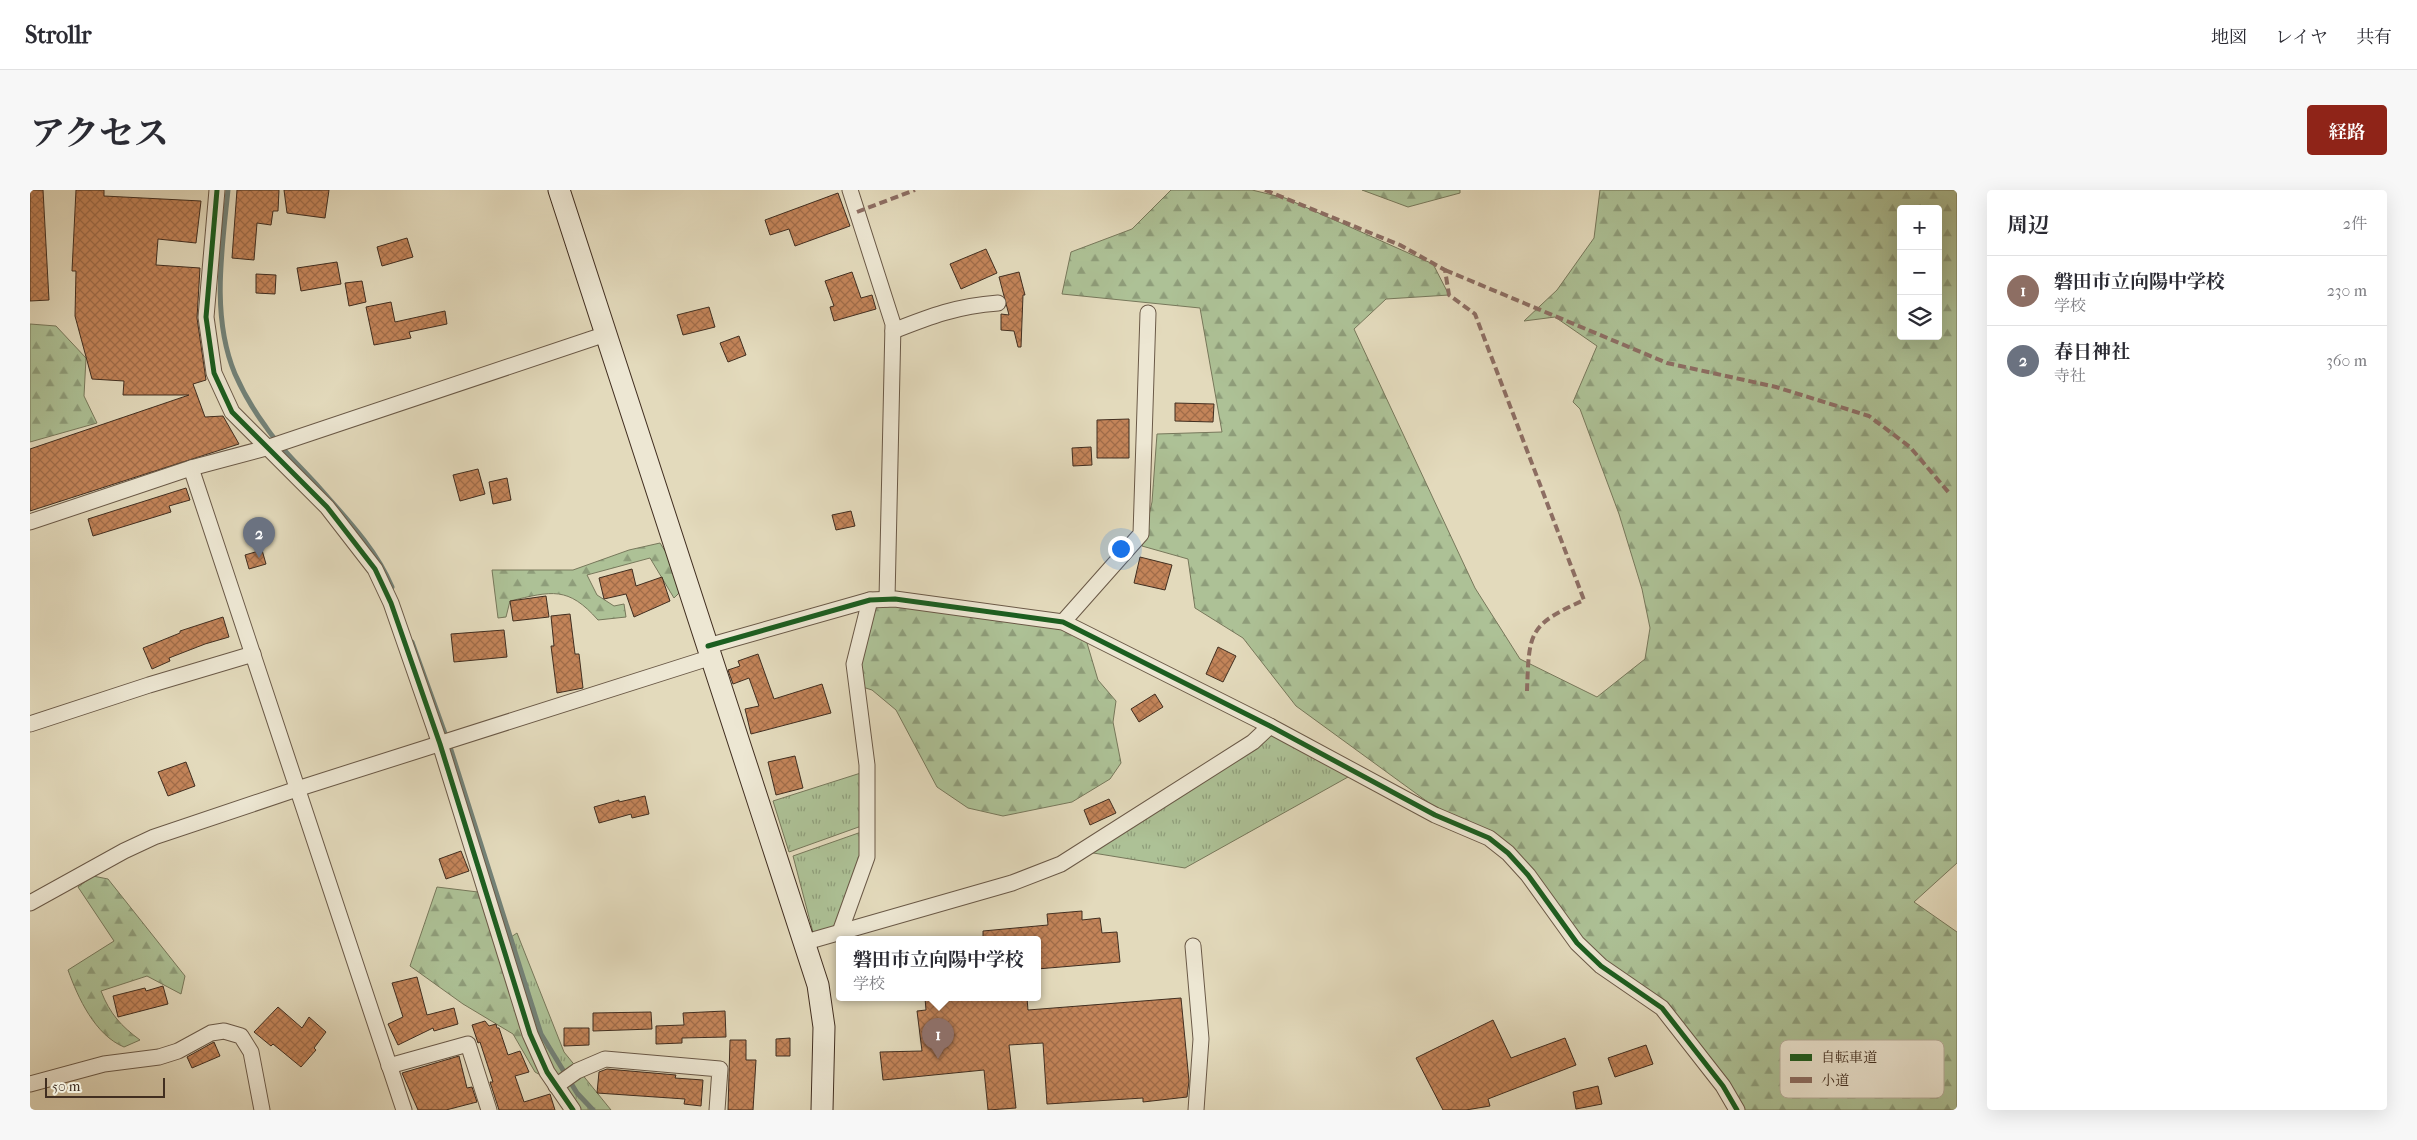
<!DOCTYPE html>
<html lang="ja">
<head>
<meta charset="utf-8">
<style>
	body { margin:0; font-family:"IM FELL French Canon","Noto Serif JP",serif; background:#f7f7f7; color:#2b2b33 }
	.controls { position:absolute; right:15px; top:15px; display:grid; overflow:hidden; border-radius:5px; box-shadow:0 5px 20px #0002 }
	.controls button { width:45px; height:45px; display:grid; place-items:center; padding:0; border:0; border-bottom:1px solid #e1e1e2; background:#fff; color:#2b2b33; font:25px sans-serif }
	.scale { position:absolute; left:15px; bottom:12px; width:120px; box-sizing:border-box; padding-left:5px; border:2px solid #412e20; border-top:0; font-size:14px; line-height:18px; white-space:nowrap; color:#412e20; -webkit-text-stroke:4px #ede7d3; paint-order:stroke }
	.you { position:absolute; left:1090px; top:358px; width:18px; height:18px; margin:-12px; border:4px solid #fff; border-radius:50%; background:#1a73e8; box-shadow:0 0 0 8px #1a73e833 }
	.badge { display:grid; place-items:center; width:32px; height:32px; border-radius:50%; background:#8f2418; color:#fff; font-size:16px; font-weight:700 }
	.pin { position:absolute; translate:-50% -41px; filter:drop-shadow(0 1px 2px #0008) }
	.pin::after { content:''; position:absolute; top:26px; width:18px; height:15px; background:inherit; clip-path:polygon(0 0,100% 0,50% 100%) }
	.popup { position:absolute; left:806px; top:746px; width:205px; height:65px; box-sizing:border-box; display:grid; place-content:center; border-radius:5px; background:#fff; filter:drop-shadow(0 1px 4px #0005); font-size:16px; white-space:nowrap; color:#7c7c81 }
	.popup b { font-size:19px; color:#2b2b33 }
	.popup::after { content:''; position:absolute; left:50%; top:100%; margin-left:-10px; border:10px solid transparent; border-top-color:#fff }
	.list { margin:0; padding:0; list-style:none }
	h2 { display:flex; justify-content:space-between; align-items:center; height:65px; margin:0; padding:0 20px; font-size:21px }
	h2 small { font-size:16px; font-weight:400; color:#7c7c81 }
	.list li { display:grid; grid-template-columns:32px 1fr auto; gap:15px; align-items:center; box-sizing:border-box; height:70px; padding:0 20px; border-top:1px solid #e1e1e2 }
	.list b { display:block; font-size:19px; white-space:nowrap }
	.list p { margin:0; font-size:16px; white-space:nowrap; color:#7c7c81 }
	.list em { font-size:16px; font-style:normal; color:#7c7c81 }
	.icon { flex:none; width:28px; height:28px; fill:none; stroke:currentColor; stroke-width:2; stroke-linecap:round; stroke-linejoin:round }
	.map { position:relative; flex:none; width:1927px; height:920px; overflow:hidden; border-radius:5px }
	header { display:flex; align-items:center; gap:30px; box-sizing:border-box; height:70px; padding:0 25px; background:#fff; border-bottom:1px solid #e1e1e2 }
	header strong { font-size:24px }
	nav { display:flex; gap:28px; margin-inline-start:auto; font-size:18px }
	.intro { display:flex; align-items:center; justify-content:space-between; box-sizing:border-box; height:120px; padding:0 30px }
	h1 { margin:0; font-size:35px }
	.button { padding:12px 22px; border-radius:5px; background:#8f2418; color:#fff; font-size:18px; font-weight:700 }
	main { display:flex; gap:30px; padding:0 30px }
	aside { flex:1; background:#fff; border-radius:5px; box-shadow:0 5px 20px #0002 }
	.map>svg:first-child { display:block }
	.grass { fill:url(#grass-tufts); stroke:#77785b }
	.forest { fill:url(#forest-firs); stroke:#77785b; fill-rule:evenodd }
	.lines { fill:none; stroke-linecap:round; stroke-linejoin:round }
	.stream { stroke:#738278; stroke-width:5 }
	.building { fill:url(#building-cross-hatch); stroke:#412e20 }
	.street-casing { stroke:#6a5947; stroke-width:17 }
	.secondary-casing { stroke:#412e20; stroke-width:23 }
	.street { stroke:#ede7d3; stroke-width:15 }
	.secondary { stroke:#ede7d3; stroke-width:21 }
	.quiet { stroke:#8d6e63; stroke-width:4; stroke-dasharray:8 4; stroke-linecap:butt }
	.cycleway-casing { stroke:#ede7d3; stroke-width:8 }
	.cycleway { stroke:#1b5e20; stroke-width:5 }
	.key { fill:#ede7d3; stroke:#b9b09d; stroke-width:1 }
	.key-label { font-size:14px; fill:#412e20 }
</style>
</head>
<body>
<header>
<strong>Strollr</strong>
<nav><a>地図</a><a>レイヤ</a><a>共有</a></nav>
</header>
<div class="intro"><h1>アクセス</h1><a class="button">経路</a></div>
<main>
<div class="map">
<svg width="1927" height="920" viewBox="0 0 1927 920">
	<defs>
		<pattern id="grass-tufts" width="24" height="20" patternUnits="userSpaceOnUse" patternTransform="scale(1.25)"><rect width="24" height="20" fill="#adc196"/><path d="M3 7l-1-3M5 7V3M7 7l1-3M15 17l-1-3M17 17v-4M19 17l1-3" fill="none" stroke="#8e9d7a"/></pattern>
		<pattern id="forest-firs" width="22" height="20" patternUnits="userSpaceOnUse" patternTransform="scale(1.25)"><rect width="22" height="20" fill="#adc196"/><path d="M5 1l3.5 6h-7zM16 11l3.5 6h-7z" fill="#8e9d7a"/></pattern>
		<pattern id="building-cross-hatch" width="8" height="8" patternUnits="userSpaceOnUse" patternTransform="scale(1.25)"><rect width="8" height="8" fill="#c38459"/><path d="M0 0l8 8M0 8l8-8" fill="none" stroke="#a06c49"/></pattern>
	</defs>
	<rect width="100%" height="100%" fill="#e3dabc"/>
	<filter id="stains"><feTurbulence type="fractalNoise" baseFrequency=".004" numOctaves="4"/><feColorMatrix values="0 0 0 0 .2 0 0 0 0 .09 0 0 0 0 .02 0 0 0 .5 -.17"/></filter>
	<radialGradient id="worn" r=".72"><stop offset=".6" stop-color="#630" stop-opacity="0"/><stop offset="1" stop-color="#630" stop-opacity=".3"/></radialGradient>
	<g class="grass">
		<path d="M 1240,536 L 1327,582 L 1155,678 L 1051,661 Z"/>
		<path d="M 837,581 L 837,634 L 759,662 L 743,611 Z"/>
		<path d="M 837,640 L 810,742 L 785,750 L 763,666 Z"/>
		<path d="M 487,743 L 534,862 L 581,920 L 543,920 L 513,875 L 472,753 Z"/>
	</g>
	<g class="forest">
		<path d="M 1141,0 L 1222,0 L 1255,8 L 1403,74 L 1419,105 L 1356,109 L 1324,139 L 1445,398 L 1490,469 L 1567,507 L 1615,469 L 1620,438 L 1612,399 L 1589,324 L 1550,219 L 1543,212 L 1567,156 L 1525,127 L 1494,131 L 1527,100 L 1564,48 L 1570,0 L 1927,0 L 1927,673 L 1884,712 L 1927,742 L 1927,920 L 1705,920 L 1627,814 L 1562,767 L 1498,685 L 1266,516 L 1213,448 L 1165,418 L 1158,369 L 1112,356 L 1122,312 L 1127,244 L 1192,242 L 1170,118 L 1032,104 L 1041,62 L 1102,39 ZM 1871,19 L 1908,19 L 1908,146 L 1871,146 Z"/>
		<path d="M 1332,0 L 1430,0 L 1430,3 L 1378,17 Z"/>
		<path d="M 0,134 L 26,136 L 56,168 L 54,206 L 67,233 L 0,252 Z"/>
		<path d="M 630,353 L 637,364 L 651,401 L 644,408 L 620,368 L 557,385 L 567,405 L 584,416 L 594,414 L 596,427 L 568,430 C 538,396 522,401 480,411 L 476,427 L 468,428 L 462,380 L 543,380 L 599,360 Z"/>
		<path d="M 840,410 L 1054,443 L 1068,490 L 1086,511 L 1083,532 L 1091,573 L 1080,589 L 1042,612 L 973,626 L 938,618 L 907,597 L 866,520 L 842,500 L 826,495 Z"/>
		<path d="M 63,686 L 78,689 L 155,786 L 151,804 L 117,786 L 71,801 C 80,824 91,836 110,850 L 94,857 C 65,845 48,808 38,780 L 84,751 L 48,697 Z"/>
		<path d="M 407,697 L 456,703 L 523,892 L 505,882 L 483,844 L 433,814 L 380,776 Z"/>
	</g>
	<g class="lines">
		<g class="stream">
			<path d="M 198,0 C 192,59 181,127 205,184 C 213,202 224,221 236,237 C 249,257 269,275 286,294 C 314,326 345,357 362,397"/>
			<path d="M 382,452 L 421,560 L 511,844 L 547,903 L 563,920"/>
		</g>
	</g>
	<g class="building">
		<path d="M 0,0 L 13,0 L 19,110 L 0,111 Z"/>
		<path d="M 46,0 L 74,0 L 74,6 L 171,11 L 166,53 L 128,49 L 126,75 L 170,78 L 167,128 L 176,190 L 163,194 L 175,227 L 193,226 L 209,254 L 0,321 L 0,259 L 159,205 L 93,205 L 94,191 L 62,189 L 45,126 L 46,81 L 42,81 Z"/>
		<path d="M 207,0 L 249,0 L 248,21 L 243,21 L 241,35 L 227,33 L 224,70 L 202,68 Z"/>
		<path d="M 254,0 L 299,0 L 295,28 L 257,23 Z"/>
		<path d="M 808,3 L 820,36 L 765,56 L 759,39 L 740,45 L 735,30 Z"/>
		<path d="M 377,48 L 383,67 L 352,76 L 347,57 Z"/>
		<path d="M 956,59 L 967,83 L 931,99 L 920,74 Z"/>
		<path d="M 307,72 L 311,94 L 271,101 L 267,78 Z"/>
		<path d="M 822,82 L 831,108 L 842,105 L 846,119 L 804,131 L 800,117 L 804,116 L 795,91 Z"/>
		<path d="M 989,82 L 995,105 L 993,105 L 991,157 L 988,157 L 984,141 L 971,140 L 971,124 L 979,125 L 969,87 Z"/>
		<path d="M 226,84 L 246,85 L 245,104 L 226,103 Z"/>
		<path d="M 332,91 L 336,112 L 319,116 L 315,93 Z"/>
		<path d="M 361,112 L 365,132 L 415,121 L 417,134 L 379,142 L 381,148 L 344,155 L 336,117 Z"/>
		<path d="M 679,117 L 685,137 L 653,145 L 647,125 Z"/>
		<path d="M 709,146 L 716,165 L 698,172 L 690,153 Z"/>
		<path d="M 1145,213 L 1184,214 L 1183,232 L 1145,231 Z"/>
		<path d="M 1099,229 L 1099,268 L 1067,268 L 1067,230 Z"/>
		<path d="M 1061,257 L 1062,275 L 1043,276 L 1042,258 Z"/>
		<path d="M 448,279 L 455,304 L 430,311 L 423,285 Z"/>
		<path d="M 477,288 L 481,310 L 463,314 L 459,292 Z"/>
		<path d="M 156,298 L 160,310 L 139,316 L 141,322 L 63,346 L 58,329 Z"/>
		<path d="M 821,321 L 825,336 L 806,340 L 802,325 Z"/>
		<path d="M 232,360 L 236,374 L 219,379 L 215,365 Z"/>
		<path d="M 1110,367 L 1142,375 L 1135,400 L 1104,393 Z"/>
		<path d="M 602,379 L 606,396 L 632,387 L 640,411 L 604,427 L 596,404 L 574,409 L 569,388 Z"/>
		<path d="M 516,406 L 519,427 L 483,431 L 480,411 Z"/>
		<path d="M 540,424 L 545,464 L 549,464 L 553,498 L 527,503 L 521,456 L 524,456 L 521,426 Z"/>
		<path d="M 193,427 L 199,447 L 175,454 L 139,468 L 140,471 L 122,479 L 113,458 L 150,443 L 150,441 Z"/>
		<path d="M 474,440 L 477,467 L 424,472 L 421,444 Z"/>
		<path d="M 1188,457 L 1206,466 L 1193,492 L 1176,484 Z"/>
		<path d="M 728,464 L 744,509 L 792,494 L 801,523 L 721,544 L 715,519 L 729,516 L 719,488 L 703,494 L 698,480 L 710,476 L 708,471 Z"/>
		<path d="M 1125,504 L 1133,517 L 1109,532 L 1101,519 Z"/>
		<path d="M 765,566 L 773,598 L 746,605 L 738,572 Z"/>
		<path d="M 156,572 L 165,596 L 138,606 L 128,582 Z"/>
		<path d="M 615,606 L 619,624 L 602,628 L 601,624 L 569,633 L 564,617 L 589,610 L 589,612 Z"/>
		<path d="M 1079,609 L 1086,623 L 1060,635 L 1054,620 Z"/>
		<path d="M 431,661 L 439,681 L 416,689 L 409,669 Z"/>
		<path d="M 1052,721 L 1052,730 L 1070,728 L 1072,743 L 1087,742 L 1090,772 L 1007,779 L 1007,750 L 953,750 L 953,741 L 1018,735 L 1017,724 Z"/>
		<path d="M 387,787 L 397,825 L 424,818 L 428,834 L 404,841 L 403,838 L 368,855 L 358,834 L 373,827 L 362,793 Z"/>
		<path d="M 133,796 L 138,814 L 88,827 L 83,806 L 115,798 L 116,801 Z"/>
		<path d="M 895,808 L 926,808 L 926,810 L 997,808 L 998,820 L 1151,808 L 1159,891 L 1157,907 L 1113,912 L 1113,908 L 1017,914 L 1013,853 L 979,855 L 986,918 L 958,920 L 954,880 L 853,890 L 850,862 L 892,861 L 887,821 L 896,820 Z"/>
		<path d="M 248,817 L 272,838 L 279,827 L 296,842 L 284,858 L 286,860 L 271,877 L 243,854 L 241,856 L 224,842 Z"/>
		<path d="M 695,821 L 696,847 L 652,848 L 652,853 L 626,854 L 626,836 L 654,835 L 653,823 Z"/>
		<path d="M 621,822 L 622,839 L 563,841 L 563,823 Z"/>
		<path d="M 1463,830 L 1481,868 L 1535,848 L 1546,875 L 1458,909 L 1460,916 L 1436,920 L 1413,920 L 1386,868 Z"/>
		<path d="M 455,831 L 459,836 L 466,834 L 467,838 L 469,838 L 478,865 L 490,861 L 499,882 L 485,886 L 494,912 L 520,904 L 525,920 L 469,920 L 460,892 L 463,892 L 450,852 L 448,853 L 442,835 Z"/>
		<path d="M 534,838 L 559,838 L 559,855 L 534,856 Z"/>
		<path d="M 760,848 L 760,866 L 746,866 L 746,849 Z"/>
		<path d="M 700,850 L 716,850 L 716,870 L 726,870 L 723,920 L 698,920 Z"/>
		<path d="M 184,852 L 190,866 L 162,878 L 157,867 Z"/>
		<path d="M 1616,855 L 1623,874 L 1585,887 L 1578,868 Z"/>
		<path d="M 429,866 L 437,898 L 442,897 L 447,912 L 416,920 L 388,920 L 372,883 Z"/>
		<path d="M 577,879 L 646,885 L 645,888 L 673,890 L 671,916 L 654,914 L 655,909 L 567,903 L 569,882 Z"/>
		<path d="M 1568,896 L 1572,914 L 1546,919 L 1543,902 Z"/>
	</g>
	<g class="lines">
		<g class="street-casing">
			<g id="street">
				<path d="M 187,0 L 176,127 L 184,183 L 202,222 L 297,317 L 345,379 L 361,413 L 410,554 L 500,844 L 517,882 L 543,920"/>
				<path d="M 820,0 L 863,134 L 857,409"/>
				<path d="M 863,141 C 901,126 927,116 968,113"/>
				<path d="M 161,278 L 374,920"/>
				<path d="M 0,332 L 161,278 L 236,258 L 576,144"/>
				<path d="M 1033,432 L 1111,344 L 1118,123"/>
				<path d="M 678,456 L 840,410 L 865,409 L 1033,432 L 1240,536 L 1405,625 L 1459,648 L 1478,663 L 1498,685 L 1547,753 L 1571,776 L 1632,818 L 1693,896 L 1707,920"/>
				<path d="M 0,534 L 119,495 L 223,464"/>
				<path d="M 0,713 L 94,661 L 124,647 L 267,599 L 682,467"/>
				<path d="M 810,742 L 837,667 L 837,575 L 824,474 L 840,410"/>
				<path d="M 776,752 L 982,693 L 1031,674 L 1223,552 L 1240,536"/>
				<path d="M 1163,756 L 1171,849 L 1166,920"/>
				<path d="M 359,876 L 438,854 L 459,920"/>
				<path d="M 0,894 L 74,874 L 129,867 L 148,861 L 181,843 L 194,841 L 211,846 L 221,862 L 232,920"/>
				<path d="M 526,896 L 547,881 L 575,869 L 690,879 L 687,920"/>
			</g>
		</g>
		<g class="secondary-casing">
			<path id="secondary" d="M 529,0 L 788,795 L 794,837 L 792,920"/>
		</g>
		<use href="#street" class="street"/>
		<use href="#secondary" class="secondary"/>
		<g class="quiet">
			<path d="M 1235,0 L 1370,55 L 1415,80 L 1419,105 L 1445,124 L 1554,410 C 1499,435 1499,441 1497,501"/>
			<path d="M 827,22 L 885,0"/>
			<path d="M 1415,80 L 1637,173 L 1746,197 L 1839,226 L 1880,257 L 1920,304"/>
		</g>
		<g class="cycleway-casing">
			<g id="cycleway">
				<path d="M 187,0 L 176,127 L 184,183 L 202,222 L 297,317 L 345,379 L 361,413 L 410,554 L 500,844 L 517,882 L 543,920"/>
				<path d="M 678,456 L 840,410 L 865,409 L 1033,432 L 1240,536 L 1405,625 L 1459,648 L 1478,663 L 1498,685 L 1547,753 L 1571,776 L 1632,818 L 1693,896 L 1707,920"/>
			</g>
		</g>
		<use href="#cycleway" class="cycleway"/>
	</g>
	<rect x="1750" y="850" width="164" height="58" rx="8" class="key"/>
	<rect x="1760" y="864" width="22" height="7" fill="#1b5e20"/>
	<rect x="1760" y="887" width="22" height="6" fill="#8d6e63"/>
	<g class="key-label">
		<text x="1791" y="872">自転車道</text>
		<text x="1791" y="895">小道</text>
	</g>
	<rect width="100%" height="100%" filter="url(#stains)"/>
	<rect width="100%" height="100%" fill="url(#worn)"/>
</svg>
<div class="controls">
<button>+</button>
<button>−</button>
<button><svg class="icon" aria-label="layers" viewBox="0 0 24 24"><path d="M12 4l9 5-9 5-9-5zM3 14l9 5 9-5"/></svg></button>
</div>
<div class="scale">50 m</div>
<div class="you"></div>
<div class="pin badge" style="left:908px;top:869px;background:#8d6e63">1</div>
<div class="popup"><b>磐田市立向陽中学校</b>学校</div>
<div class="pin badge" style="left:229px;top:368px;background:#6b7280">2</div>
</div>
<aside>
<h2>周辺<small>2件</small></h2>
<ul class="list">
<li><span class="badge" style="background:#8d6e63">1</span><div><b>磐田市立向陽中学校</b><p>学校</p></div><em>230 m</em></li>
<li><span class="badge" style="background:#6b7280">2</span><div><b>春日神社</b><p>寺社</p></div><em>360 m</em></li>
</ul>
</aside>
</main>
</body>
</html>
